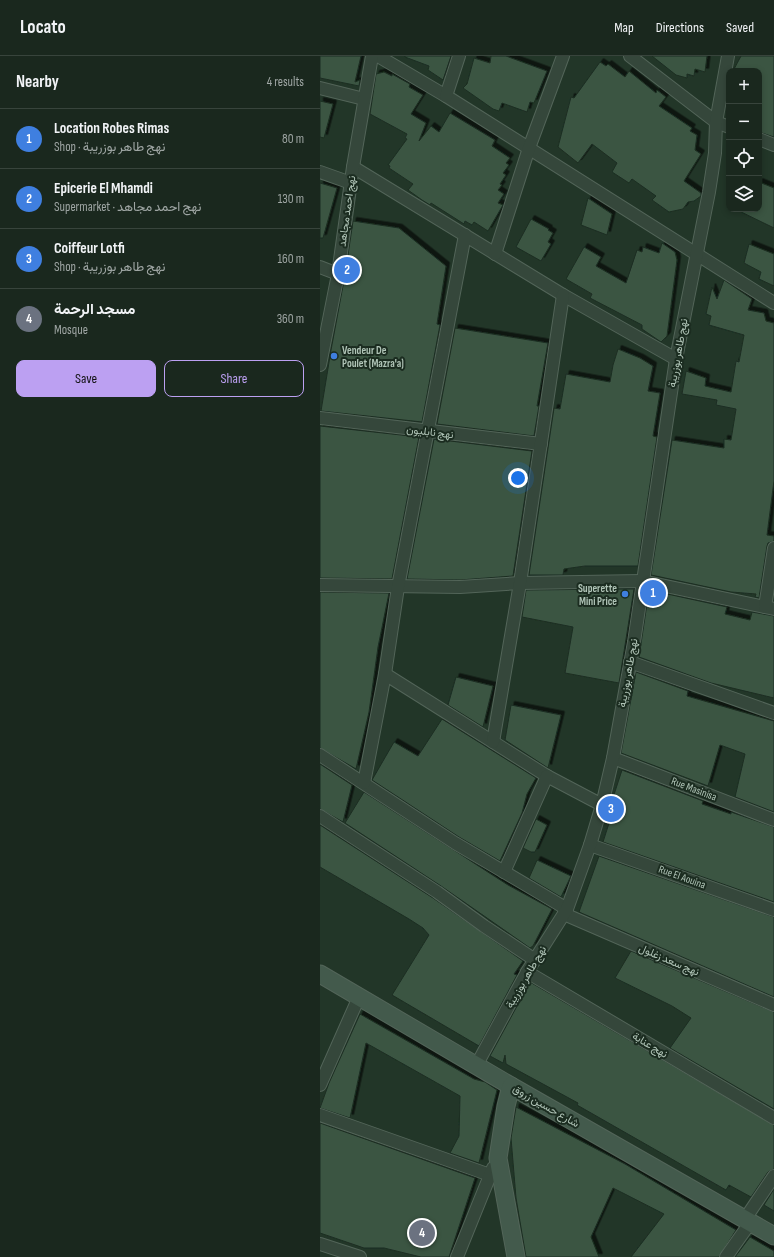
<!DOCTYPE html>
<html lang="en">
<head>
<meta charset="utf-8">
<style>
	body { margin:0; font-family:"Sofia Sans Condensed",Vazirmatn,sans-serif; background:#233027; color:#f1f3f6 }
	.controls { position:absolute; right:12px; top:12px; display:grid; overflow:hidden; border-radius:8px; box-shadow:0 2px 6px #0003 }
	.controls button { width:36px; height:36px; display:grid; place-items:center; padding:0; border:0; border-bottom:1px solid #38443c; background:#1a281e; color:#f1f3f6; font:20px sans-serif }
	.you { position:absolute; left:198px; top:422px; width:14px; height:14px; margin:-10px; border:3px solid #fff; border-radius:50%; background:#1a73e8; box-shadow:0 0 0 6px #1a73e833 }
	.badge { display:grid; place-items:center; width:26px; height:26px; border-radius:50%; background:#bca0f2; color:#fff; font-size:13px; font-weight:700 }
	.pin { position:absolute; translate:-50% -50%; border:2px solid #fff; box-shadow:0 1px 4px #0006 }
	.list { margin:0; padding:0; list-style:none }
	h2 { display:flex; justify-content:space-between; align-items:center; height:52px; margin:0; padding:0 16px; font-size:17px }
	h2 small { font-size:13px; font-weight:400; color:#9fa6a4 }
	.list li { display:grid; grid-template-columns:26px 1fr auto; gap:12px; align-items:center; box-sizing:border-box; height:60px; padding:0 16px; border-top:1px solid #38443c }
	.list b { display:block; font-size:15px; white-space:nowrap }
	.list p { margin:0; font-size:13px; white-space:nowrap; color:#9fa6a4 }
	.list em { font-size:13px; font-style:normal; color:#9fa6a4 }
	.actions { display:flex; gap:8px; padding:12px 16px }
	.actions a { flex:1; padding:9px 0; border:1px solid #bca0f2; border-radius:8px; text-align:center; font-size:14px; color:#bca0f2 }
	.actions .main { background:#bca0f2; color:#111 }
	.icon { flex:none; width:22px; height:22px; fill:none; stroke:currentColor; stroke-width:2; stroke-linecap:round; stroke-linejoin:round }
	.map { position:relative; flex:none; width:454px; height:1201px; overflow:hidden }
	header { display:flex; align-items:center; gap:24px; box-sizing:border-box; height:56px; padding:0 20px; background:#1a281e; border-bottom:1px solid #38443c }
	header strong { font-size:19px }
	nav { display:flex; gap:22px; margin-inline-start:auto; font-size:14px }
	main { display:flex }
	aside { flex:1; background:#1a281e }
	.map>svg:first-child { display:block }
	.building { fill:#3b5443; stroke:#1c2e22; filter:url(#shadow) }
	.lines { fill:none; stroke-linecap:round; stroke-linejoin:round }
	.street-casing { stroke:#536559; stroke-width:14 }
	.secondary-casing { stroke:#536559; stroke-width:19 }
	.street { stroke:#35473b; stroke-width:12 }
	.secondary { stroke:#435a4c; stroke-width:17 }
	.shop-dot { fill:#3f7fe0; stroke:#1b2c20; stroke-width:1.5 }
	.labels { text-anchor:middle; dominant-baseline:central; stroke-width:4; stroke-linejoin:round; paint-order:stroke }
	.street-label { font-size:11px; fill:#b0c4b7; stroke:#1b2c20 }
	.poi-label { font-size:11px; font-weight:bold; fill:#b0c4b7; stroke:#1b2c20; text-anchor:start }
</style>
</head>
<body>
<header>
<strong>Locato</strong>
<nav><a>Map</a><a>Directions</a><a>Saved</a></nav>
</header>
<main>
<aside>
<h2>Nearby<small>4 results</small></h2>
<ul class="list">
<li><span class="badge" style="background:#3f7fe0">1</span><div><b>Location Robes Rimas</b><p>Shop · نهج طاهر بوزريبة</p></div><em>80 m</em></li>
<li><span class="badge" style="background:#3f7fe0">2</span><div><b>Epicerie El Mhamdi</b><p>Supermarket · نهج احمد مجاهد</p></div><em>130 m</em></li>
<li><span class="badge" style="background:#3f7fe0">3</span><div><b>Coiffeur Lotfi</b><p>Shop · نهج طاهر بوزريبة</p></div><em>160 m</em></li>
<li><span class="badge" style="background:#6b7280">4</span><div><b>مسجد الرحمة</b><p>Mosque</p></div><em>360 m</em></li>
</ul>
<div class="actions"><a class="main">Save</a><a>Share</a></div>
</aside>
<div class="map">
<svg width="454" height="1201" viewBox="0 0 454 1201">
	<defs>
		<filter id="shadow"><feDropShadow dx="3.5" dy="-3.5" stdDeviation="0" flood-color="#0009"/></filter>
	</defs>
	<rect width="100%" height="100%" fill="#223628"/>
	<g class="building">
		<path d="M 0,0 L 41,0 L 35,26 L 40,24 L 39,30 L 0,22 Z"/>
		<path d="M 85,0 L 131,0 L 123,24 L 108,14 L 109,10 L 85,1 Z"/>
		<path d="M 171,0 L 186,0 L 227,15 L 214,47 L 210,46 L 207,56 L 182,47 L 179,55 L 173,53 L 143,32 L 147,28 L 154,2 L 170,7 Z"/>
		<path d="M 332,0 L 387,0 L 385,16 L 375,13 L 374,20 L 367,18 L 367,22 L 356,19 Z"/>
		<path d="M 421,0 L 454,0 L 454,81 L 439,76 L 439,15 L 413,15 Z"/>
		<path d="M 280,6 L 286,10 L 288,8 L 305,21 L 309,15 L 336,37 L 337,34 L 346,41 L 339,50 L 372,72 L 370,75 L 377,79 L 375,94 L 381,98 L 364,125 L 381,137 L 381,140 L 374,145 L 368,146 L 363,153 L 349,156 L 332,144 L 336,140 L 312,123 L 309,127 L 292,116 L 297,107 L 272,88 L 258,107 L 238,91 L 251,41 L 254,42 Z"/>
		<path d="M 64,16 L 72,20 L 72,18 L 90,28 L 89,31 L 103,39 L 91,58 L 106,67 L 99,85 L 111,70 L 119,76 L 130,57 L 175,84 L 172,90 L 190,102 L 186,107 L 189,109 L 183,117 L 186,119 L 180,128 L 182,129 L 178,134 L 184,138 L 178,147 L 183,149 L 168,175 L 154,166 L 152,169 L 145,165 L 144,168 L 111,147 L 110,149 L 102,144 L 88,134 L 93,128 L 69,112 L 70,110 L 68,109 L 87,83 L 85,82 L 87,78 L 50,58 L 56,18 Z"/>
		<path d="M 0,45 L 13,48 L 4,82 L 0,81 Z"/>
		<path d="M 439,126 L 454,132 L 454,172 L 415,153 L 439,153 Z"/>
		<path d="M 0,127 L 17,132 L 3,182 L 0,182 Z"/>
		<path d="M 268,142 L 292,158 L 287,179 L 261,169 Z"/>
		<path d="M 211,163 L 229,173 L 228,174 L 233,177 L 228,186 L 231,188 L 221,205 L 196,191 Z"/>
		<path d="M 33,165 L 79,172 L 126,210 L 117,268 L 120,269 L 102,366 L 1,355 L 11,294 L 25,219 Z"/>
		<path d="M 342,187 L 355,196 L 357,204 L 347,280 L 341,286 L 322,273 L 322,269 L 270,242 L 272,238 L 246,223 L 264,191 L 281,201 L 276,210 L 306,227 L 317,194 L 322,196 L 323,191 L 339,197 Z"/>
		<path d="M 429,188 L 454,198 L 454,230 L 439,223 L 441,216 L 424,207 Z"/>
		<path d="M 404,224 L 432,243 L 428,254 L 444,257 L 446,265 L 454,267 L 454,425 L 447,479 L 454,480 L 454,485 L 448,487 L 447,490 L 439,542 L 435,541 L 436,538 L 411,536 L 331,519 L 352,384 L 404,392 L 404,383 L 411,384 L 416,353 L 396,349 L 397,344 L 362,338 L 366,315 L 386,322 L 385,330 L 411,336 L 416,305 L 419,306 L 424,279 L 389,269 L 391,260 L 386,258 L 392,231 L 397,243 Z"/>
		<path d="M 135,272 L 228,287 L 217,350 L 219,350 L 214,380 L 117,368 Z"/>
		<path d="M 298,293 L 320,302 L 333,310 L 328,335 L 340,337 L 333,380 L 337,381 L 318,510 L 265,510 L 244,513 L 243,519 L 209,519 L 234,352 L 240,353 L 246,318 L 290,326 L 293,309 Z"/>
		<path d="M 0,370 L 99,381 L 72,523 L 0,522 Z"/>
		<path d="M 114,383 L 212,395 L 193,520 L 140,524 L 87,523 Z"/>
		<path d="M 296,533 L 314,533 L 299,627 L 245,617 L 253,571 L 202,561 L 206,534 Z"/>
		<path d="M 329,534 L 407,551 L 405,558 L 430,564 L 432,556 L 454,560 L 454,642 L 391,627 L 319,601 Z"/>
		<path d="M 0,536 L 69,537 L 58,591 L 49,656 L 36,713 L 0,692 Z"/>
		<path d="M 316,616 L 368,635 L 367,640 L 454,665 L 454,756 L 415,741 L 425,698 L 400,689 L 388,730 L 301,697 Z"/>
		<path d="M 136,621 L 173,630 L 163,671 L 128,649 Z"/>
		<path d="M 191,649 L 241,659 L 228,712 L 185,684 Z"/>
		<path d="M 122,663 L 216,722 L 207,738 L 202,757 L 180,805 L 139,781 L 52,724 L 74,686 L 98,700 Z"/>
		<path d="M 0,708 L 32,729 L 23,766 L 0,753 Z"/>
		<path d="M 302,714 L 383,745 L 382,748 L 411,758 L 411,756 L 454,771 L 454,846 L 283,786 L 290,764 L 286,763 Z"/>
		<path d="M 44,736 L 188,829 L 232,853 L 213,890 L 210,892 L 121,830 L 25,767 Z"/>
		<path d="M 216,763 L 227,769 L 215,796 L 211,796 L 203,792 Z"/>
		<path d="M 0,769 L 113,842 L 203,905 L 194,918 L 197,919 L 159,990 L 72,939 L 109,879 L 103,872 L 89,863 L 0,811 Z"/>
		<path d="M 279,800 L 454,861 L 454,941 L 259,856 Z"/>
		<path d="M 217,804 L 251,820 L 241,841 L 209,822 Z"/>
		<path d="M 311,895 L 454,956 L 454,1053 L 350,992 L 371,962 L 352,950 L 295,922 Z"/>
		<path d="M 210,926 L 454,1069 L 454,1113 L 448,1116 L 431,1141 L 409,1129 L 406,1134 L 257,1049 L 258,1047 L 186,1008 L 185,999 L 183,1007 L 170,1000 Z"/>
		<path d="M 40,958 L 154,1023 L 165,1026 L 177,1034 L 159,1107 L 130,1097 L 139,1080 L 140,1040 L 46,987 L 30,1062 L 0,1052 L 9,1027 Z"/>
		<path d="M 196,1051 L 305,1108 L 416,1174 L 399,1201 L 311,1201 L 344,1158 L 293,1132 L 271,1181 L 279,1201 L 206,1201 L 196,1142 L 191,1082 Z"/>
		<path d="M 0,1067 L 155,1122 L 129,1201 L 101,1201 L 64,1192 L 44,1192 L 0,1177 Z"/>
		<path d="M 454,1133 L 454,1155 L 444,1149 Z"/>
		<path d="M 430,1181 L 454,1195 L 454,1201 L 415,1201 Z"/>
	</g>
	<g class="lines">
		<g class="street-casing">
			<g id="street">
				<path d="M 58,0 L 126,40 L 454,247"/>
				<path d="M 310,0 L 396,66 L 409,71"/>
				<path d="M 0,32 L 44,43"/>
				<path d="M 126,40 L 139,0"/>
				<path d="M 439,83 L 454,89"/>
				<path d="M 33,111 L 243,239 L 356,303"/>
				<path d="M 0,116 L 31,127"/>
				<path d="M 175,198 L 209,92 L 243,0"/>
				<path d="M 0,211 L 18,218"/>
				<path d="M 0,309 L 18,218 L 33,111 L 52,0"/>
				<path d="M 0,362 L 221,388"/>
				<path d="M 0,529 L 140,531 L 200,527 L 322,525 L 454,553"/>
				<path d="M 445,551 L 454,492"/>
				<path d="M 310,606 L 454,657"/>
				<path d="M 65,618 L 227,720 L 282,749"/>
				<path d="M 173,686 L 200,527 L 243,239"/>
				<path d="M 0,699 L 135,787 L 247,853"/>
				<path d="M 293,702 L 454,764"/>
				<path d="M 44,727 L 65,618 L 78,531 L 145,179"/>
				<path d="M 0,760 L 117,836 L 164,870 L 215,904"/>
				<path d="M 270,789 L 454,854"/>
				<path d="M 184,816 L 227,720"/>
				<path d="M 244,858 L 454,949"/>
				<path d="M 207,916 L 454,1062"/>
				<path d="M 156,1010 L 207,916 L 247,853 L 270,789 L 282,749 L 293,702 L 314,586 L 356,303 L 389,136 L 395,97 L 396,66 L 408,0"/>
				<path d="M 0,1029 L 39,941"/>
				<path d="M 0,1059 L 170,1119"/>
				<path d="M 425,1163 L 454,1120"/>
				<path d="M 0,1188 L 40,1201"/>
				<path d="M 137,1201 L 173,1112"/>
				<path d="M 406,1201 L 430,1167"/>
			</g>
		</g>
		<g class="secondary-casing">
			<g id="secondary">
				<path d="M 0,918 L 191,1030 L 454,1180"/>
				<path d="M 191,1030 L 186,1050 L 178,1102 L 196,1201"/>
			</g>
		</g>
		<use href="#street" class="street"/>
		<use href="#secondary" class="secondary"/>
	</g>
	<g class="shop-dot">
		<circle cx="14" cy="300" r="4"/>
		<circle cx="305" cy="538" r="4"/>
	</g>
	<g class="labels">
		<g class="street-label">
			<text transform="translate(27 155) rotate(-82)">نهج احمد مجاهد</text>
			<text transform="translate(358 297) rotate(-80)">نهج طاهر بوزريبة</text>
			<text transform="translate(110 376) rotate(7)">نهج نابليون</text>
			<text transform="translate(308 617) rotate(-80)">نهج طاهر بوزريبة</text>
			<text transform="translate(374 733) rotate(21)">Rue Masinisa</text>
			<text transform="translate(362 821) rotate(20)">Rue El Aouina</text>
			<text transform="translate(349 904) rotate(23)">نهج سعد زغلول</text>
			<text transform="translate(206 921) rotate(-60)">نهج طاهر بوزريبة</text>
			<text transform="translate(330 989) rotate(31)">نهج عنابة</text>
			<text transform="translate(226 1050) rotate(30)">شارع حسين زروق</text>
		</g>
		<g class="poi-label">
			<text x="22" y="294">Vendeur De<tspan x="22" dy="13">Poulet (Mazra'a)</tspan></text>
			<text x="297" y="532" text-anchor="end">Superette<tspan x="297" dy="13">Mini Price</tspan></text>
		</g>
	</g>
</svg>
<div class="controls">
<button>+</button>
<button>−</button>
<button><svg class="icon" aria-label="locate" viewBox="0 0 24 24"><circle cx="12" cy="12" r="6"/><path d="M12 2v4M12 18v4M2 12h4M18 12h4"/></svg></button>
<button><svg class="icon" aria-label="layers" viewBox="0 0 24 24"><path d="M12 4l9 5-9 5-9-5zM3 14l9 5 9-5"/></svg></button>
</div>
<div class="you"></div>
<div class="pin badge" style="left:333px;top:537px;background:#3f7fe0">1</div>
<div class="pin badge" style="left:27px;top:214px;background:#3f7fe0">2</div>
<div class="pin badge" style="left:291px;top:753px;background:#3f7fe0">3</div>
<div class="pin badge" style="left:102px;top:1177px;background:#6b7280">4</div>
</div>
</main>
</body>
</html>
